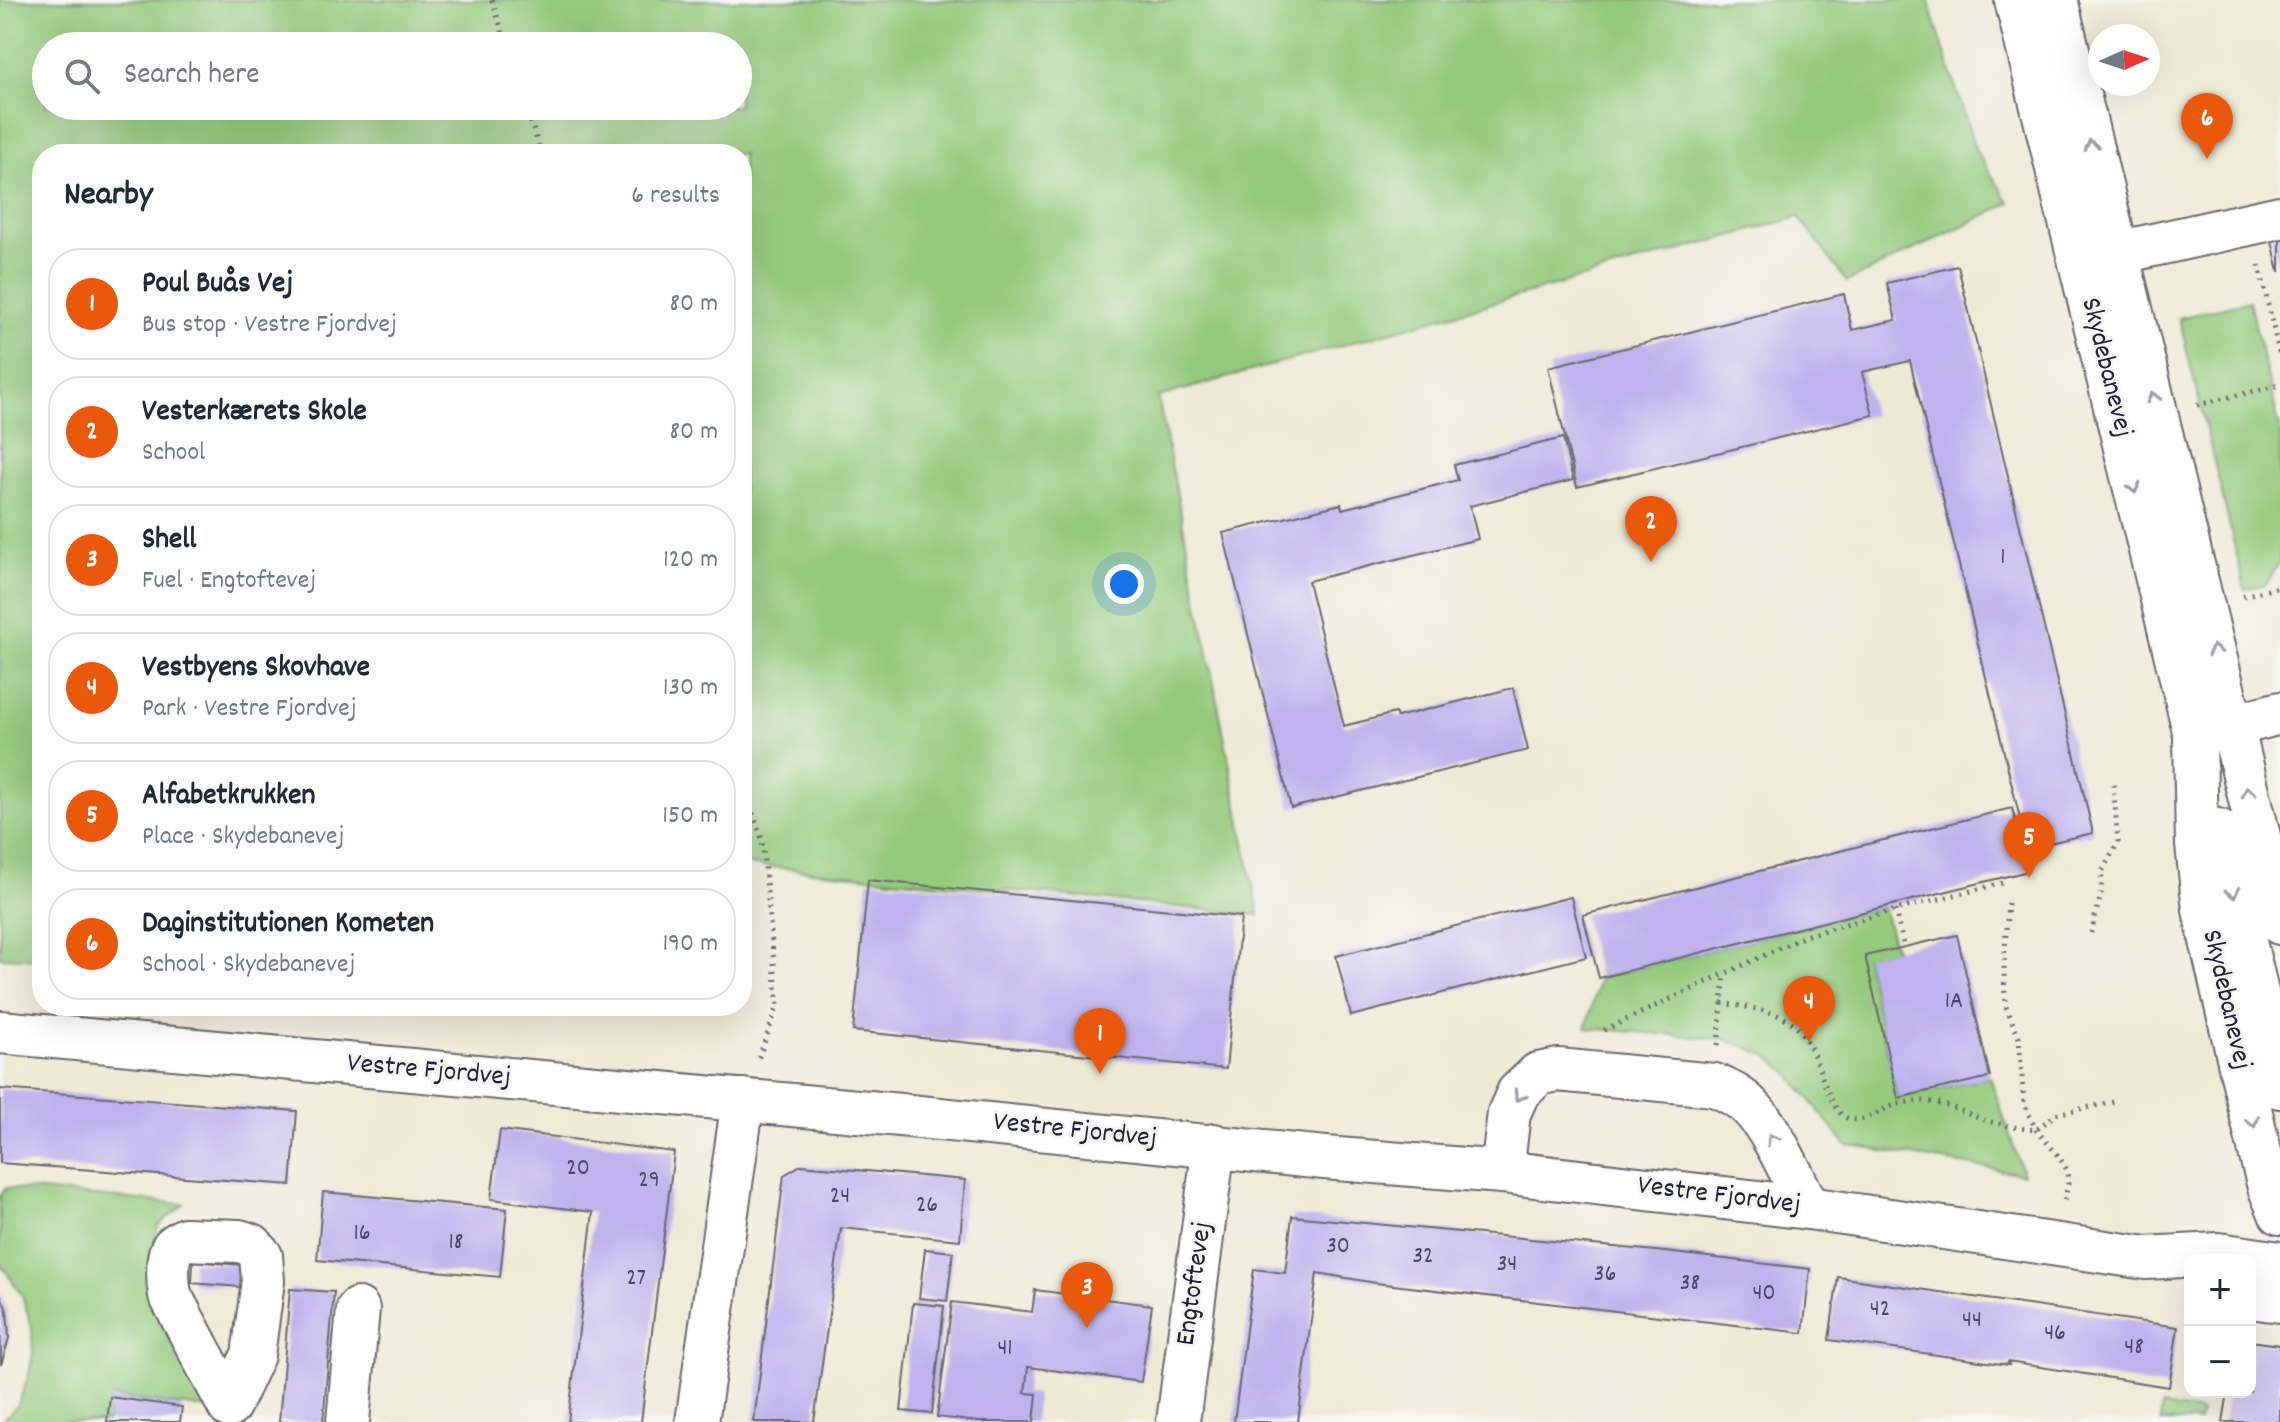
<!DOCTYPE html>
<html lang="en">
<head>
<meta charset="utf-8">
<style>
	body { margin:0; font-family:Dekko,sans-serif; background:#f6f6f7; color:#1f2937 }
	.controls { position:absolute; right:24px; bottom:24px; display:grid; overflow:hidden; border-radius:16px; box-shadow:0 8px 32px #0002 }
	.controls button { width:72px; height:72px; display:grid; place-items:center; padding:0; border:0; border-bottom:2px solid #e0e1e3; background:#fff; color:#1f2937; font:40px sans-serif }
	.compass { position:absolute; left:2088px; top:24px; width:72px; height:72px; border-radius:50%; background:#fff; box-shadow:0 8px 32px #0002; rotate:87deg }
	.you { position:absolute; left:1124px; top:584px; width:28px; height:28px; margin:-20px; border:6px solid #fff; border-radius:50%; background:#1a73e8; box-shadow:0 0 0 12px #1a73e833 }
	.badge { display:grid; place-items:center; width:52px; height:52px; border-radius:50%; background:#ea580c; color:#fff; font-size:26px; font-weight:700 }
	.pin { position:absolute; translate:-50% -66px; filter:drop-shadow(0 2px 4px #0008) }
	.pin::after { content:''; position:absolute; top:42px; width:28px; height:24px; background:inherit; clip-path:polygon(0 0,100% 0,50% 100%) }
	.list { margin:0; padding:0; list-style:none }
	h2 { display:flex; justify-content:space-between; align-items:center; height:104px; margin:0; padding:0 32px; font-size:34px }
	h2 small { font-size:26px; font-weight:400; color:#747a83 }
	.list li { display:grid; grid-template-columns:52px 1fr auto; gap:24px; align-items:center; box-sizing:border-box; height:112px; margin:0 16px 16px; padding:0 16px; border:2px solid #e0e1e3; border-radius:32px }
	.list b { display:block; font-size:30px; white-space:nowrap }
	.list p { margin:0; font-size:26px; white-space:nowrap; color:#747a83 }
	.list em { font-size:26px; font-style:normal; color:#747a83 }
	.icon { flex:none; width:44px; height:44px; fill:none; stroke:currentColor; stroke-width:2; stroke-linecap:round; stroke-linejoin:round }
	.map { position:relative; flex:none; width:2280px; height:1422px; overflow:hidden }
	.search { position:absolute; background:#fff; box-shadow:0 8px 32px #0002; left:32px; top:32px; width:720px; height:88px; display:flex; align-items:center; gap:20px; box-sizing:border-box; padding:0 28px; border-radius:44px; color:#747a83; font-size:30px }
	.panel { position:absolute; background:#fff; box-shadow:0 8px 32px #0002; left:32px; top:144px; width:720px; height:872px; border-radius:32px }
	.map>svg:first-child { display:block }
	.green { fill:#94ca7c; stroke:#5b765c; stroke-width:2; fill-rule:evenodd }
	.building { fill:#beb3ee }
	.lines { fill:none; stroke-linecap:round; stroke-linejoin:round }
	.minor-casing { stroke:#696871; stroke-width:46 }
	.path { stroke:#696871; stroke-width:5; stroke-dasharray:2 6; stroke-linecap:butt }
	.minor { stroke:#fff; stroke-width:42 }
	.oneway { stroke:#9c9ca7 }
	.labels { text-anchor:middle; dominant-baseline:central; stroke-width:6; stroke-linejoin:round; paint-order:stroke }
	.number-label { font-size:24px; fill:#494668 }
	.street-label { font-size:28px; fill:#22223b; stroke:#f6f6f2 }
</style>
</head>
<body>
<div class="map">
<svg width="2280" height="1422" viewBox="0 0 2280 1422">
	<rect width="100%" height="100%" fill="#f6f6f2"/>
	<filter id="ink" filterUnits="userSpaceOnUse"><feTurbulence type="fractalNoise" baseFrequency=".0125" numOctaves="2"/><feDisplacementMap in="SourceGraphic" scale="16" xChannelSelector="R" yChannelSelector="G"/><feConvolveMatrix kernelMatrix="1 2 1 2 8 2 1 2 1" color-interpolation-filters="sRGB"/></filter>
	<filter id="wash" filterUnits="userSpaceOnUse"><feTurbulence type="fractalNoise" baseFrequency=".006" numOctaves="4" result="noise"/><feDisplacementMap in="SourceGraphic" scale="32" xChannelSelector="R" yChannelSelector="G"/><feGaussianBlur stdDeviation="1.8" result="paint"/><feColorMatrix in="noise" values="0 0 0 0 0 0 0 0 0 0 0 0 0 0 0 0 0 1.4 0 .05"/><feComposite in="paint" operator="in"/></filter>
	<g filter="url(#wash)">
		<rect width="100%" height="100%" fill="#eeead5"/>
		<g class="green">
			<path d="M 0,0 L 1928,0 L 1976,151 L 2010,203 L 1847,282 L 1799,217 L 1158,397 L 1259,915 L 742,864 L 742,154 L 42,154 L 42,959 L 0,957 ZM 46,46 L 738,46 L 738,106 L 46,106 Z"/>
			<path d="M 2249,301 L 2280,428 L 2280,561 L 2266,584 L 2245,589 L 2179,318 Z"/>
			<path d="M 1883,907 L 1895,950 L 1865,957 L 1898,1098 L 1990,1077 L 2023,1174 L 1846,1145 L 1787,1071 L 1766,1055 L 1725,1039 L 1586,1028 L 1599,978 Z"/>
			<path d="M 6,1188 L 184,1204 L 158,1226 L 149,1260 L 209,1409 L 111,1397 L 107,1422 L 0,1422 L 17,1406 L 28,1378 L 33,1355 L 32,1328 L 22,1295 L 0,1263 L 0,1196 Z"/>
			<path d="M 2162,1406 L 2201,1412 L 2199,1422 L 2160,1422 Z"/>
		</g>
		<g id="blocks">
			<g class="building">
				<path d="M 2280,235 L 2280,271 L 2279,271 L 2271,237 Z"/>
				<path d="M 1958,266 L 2093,833 L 2027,848 L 1910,361 L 1862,372 L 1873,415 L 1577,487 L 1548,367 L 1844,294 L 1852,330 L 1896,320 L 1887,283 Z"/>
				<path d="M 1563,438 L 1573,480 L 1470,506 L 1478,539 L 1308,581 L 1344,726 L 1395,713 L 1397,717 L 1513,688 L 1528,750 L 1291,808 L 1223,533 L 1341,504 L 1342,509 L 1458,480 L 1454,465 Z"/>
				<path d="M 2012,808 L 2028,871 L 1599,978 L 1583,915 Z"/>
				<path d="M 868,880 L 1241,917 L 1226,1069 L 853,1031 Z"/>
				<path d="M 1571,897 L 1586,957 L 1351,1016 L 1336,956 Z"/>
				<path d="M 1957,935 L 1990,1077 L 1898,1098 L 1865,956 Z"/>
				<path d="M 0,1089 L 297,1111 L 291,1185 L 0,1163 Z"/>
				<path d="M 500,1130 L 674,1152 L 641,1422 L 568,1422 L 593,1212 L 491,1199 Z"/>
				<path d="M 801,1165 L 965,1180 L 960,1240 L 841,1228 L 814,1422 L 754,1422 L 784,1175 Z"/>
				<path d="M 323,1192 L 507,1209 L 500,1277 L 317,1260 Z"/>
				<path d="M 1292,1216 L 1656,1251 L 1810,1269 L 1803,1333 L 1376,1283 L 1317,1273 L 1298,1422 L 1234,1422 L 1254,1269 L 1285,1273 Z"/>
				<path d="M 925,1249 L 953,1252 L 947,1301 L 919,1298 Z"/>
				<path d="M 193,1261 L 242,1265 L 240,1287 L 192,1283 Z"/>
				<path d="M 1838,1277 L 2178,1327 L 2169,1387 L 2008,1362 L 2009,1365 L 1829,1340 Z"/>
				<path d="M 290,1289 L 334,1292 L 323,1422 L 279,1422 Z"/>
				<path d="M 1035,1290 L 1152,1305 L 1141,1382 L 1028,1367 L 1025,1393 L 1037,1394 L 1034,1422 L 979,1422 L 937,1417 L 952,1302 L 1032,1312 Z"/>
				<path d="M 0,1293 L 7,1311 L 9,1338 L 1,1365 Z"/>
				<path d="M 913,1303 L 944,1306 L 932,1414 L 901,1411 Z"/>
				<path d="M 2250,1341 L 2280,1345 L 2280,1422 L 2223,1422 L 2228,1392 L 2250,1392 Z"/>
				<path d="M 110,1397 L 182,1407 L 180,1422 L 107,1422 Z"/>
			</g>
		</g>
	</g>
	<g filter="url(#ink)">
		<use href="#blocks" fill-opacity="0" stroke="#696871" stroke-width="2"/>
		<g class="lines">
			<g class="minor-casing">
				<g id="minor">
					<path d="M 2016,0 L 2195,735 L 2197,845 L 2204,910 L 2260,1152 L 2269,1187 L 2280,1213"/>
					<path d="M 2056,0 L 2280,923"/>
					<path d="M 2094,269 L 2117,253 L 2280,217"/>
					<path d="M 2208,732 L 2280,713"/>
					<path d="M 2218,830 L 2280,1087"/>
					<path d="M 0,1032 L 890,1114 L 1325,1158 L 1502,1172 L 1809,1208 L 2146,1258 L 2218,1254 L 2280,1263"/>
					<path d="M 1502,1172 L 1509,1113 L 1518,1093 L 1538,1074 L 1558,1070 L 1714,1085 C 1729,1091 1741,1097 1752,1109 C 1774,1132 1793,1179 1809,1208"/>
					<path d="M 185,1239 L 239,1241 L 252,1245 L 261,1256 L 263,1281 L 253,1355 L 229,1406 L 170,1295 C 168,1284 166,1255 173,1247 C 175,1244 182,1241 185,1239 Z"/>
					<path d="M 2250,1297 L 2280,1301"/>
					<path d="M 348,1422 L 358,1309"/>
					<path d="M 697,1422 L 743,1100"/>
					<path d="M 1178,1422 L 1214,1145"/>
				</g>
			</g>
			<g class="path">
				<path d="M 492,0 L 507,46"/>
				<path d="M 526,106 L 541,154"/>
				<path d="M 2259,265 L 2280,357"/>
				<path d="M 2197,405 L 2280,385"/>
				<path d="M 2243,596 L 2280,587"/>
				<path d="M 742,783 L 762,839 L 778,1005 L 757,1062"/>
				<path d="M 2008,903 L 2004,964 L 2005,1004 L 2019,1038 L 2024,1103 L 2036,1130 L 2058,1155 L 2067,1170 L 2068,1184 L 2064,1203"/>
				<path d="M 1895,910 L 1904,947"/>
				<path d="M 2091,933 L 2101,894 L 2102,872 L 2118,842 L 2113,782"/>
				<path d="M 1722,1003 C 1744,1007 1768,1009 1788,1020 C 1820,1038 1822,1107 1847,1118 C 1864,1125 1878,1110 1893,1106 C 1901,1103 1909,1102 1917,1101 C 1941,1100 1960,1112 1982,1119 C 1999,1125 2018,1128 2036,1130 L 2056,1114 L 2114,1102"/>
				<path d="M 1604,1030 L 1808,935 L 1895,910 L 2003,883"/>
				<path d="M 1718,1045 L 1725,974"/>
			</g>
			<use href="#minor" class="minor"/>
		</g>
		<defs><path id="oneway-chevron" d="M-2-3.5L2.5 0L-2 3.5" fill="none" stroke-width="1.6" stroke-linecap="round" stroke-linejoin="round" transform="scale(2)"/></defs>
		<g class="oneway">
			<use href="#oneway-chevron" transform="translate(2091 145) rotate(-104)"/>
			<use href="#oneway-chevron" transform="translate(2153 397) rotate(-104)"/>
			<use href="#oneway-chevron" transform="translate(2134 488) rotate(76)"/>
			<use href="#oneway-chevron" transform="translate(2214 650) rotate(-104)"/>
			<use href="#oneway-chevron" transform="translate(2248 792) rotate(-104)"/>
			<use href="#oneway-chevron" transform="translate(2233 893) rotate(76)"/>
			<use href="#oneway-chevron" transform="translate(1519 1096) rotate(124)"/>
			<use href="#oneway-chevron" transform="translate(2253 1122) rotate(77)"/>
			<use href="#oneway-chevron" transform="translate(1772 1139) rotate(-120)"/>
		</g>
	</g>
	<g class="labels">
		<g class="number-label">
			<text x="2003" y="558">1</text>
			<text x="1954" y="1002">1A</text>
			<text x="578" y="1169">20</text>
			<text x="649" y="1181">29</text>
			<text x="840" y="1197">24</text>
			<text x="927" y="1206">26</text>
			<text x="362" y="1234">16</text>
			<text x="456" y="1243">18</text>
			<text x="1338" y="1247">30</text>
			<text x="1423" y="1257">32</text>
			<text x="1507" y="1265">34</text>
			<text x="1605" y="1275">36</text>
			<text x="636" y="1279">27</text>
			<text x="1690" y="1284">38</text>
			<text x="1764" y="1294">40</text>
			<text x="1880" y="1310">42</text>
			<text x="1972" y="1321">44</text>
			<text x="2055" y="1334">46</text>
			<text x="2134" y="1348">48</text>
			<text x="1005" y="1349">41</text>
		</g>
		<g class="street-label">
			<text transform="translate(2105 368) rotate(76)">Skydebanevej</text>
			<text transform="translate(2225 1000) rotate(77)">Skydebanevej</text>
			<text transform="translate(429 1072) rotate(5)">Vestre Fjordvej</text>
			<text transform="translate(1075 1132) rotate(6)">Vestre Fjordvej</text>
			<text transform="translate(1719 1197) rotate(7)">Vestre Fjordvej</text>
			<text transform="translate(1196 1284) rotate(-82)">Engtoftevej</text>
		</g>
	</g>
</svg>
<div class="controls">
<button>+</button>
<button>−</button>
</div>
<svg class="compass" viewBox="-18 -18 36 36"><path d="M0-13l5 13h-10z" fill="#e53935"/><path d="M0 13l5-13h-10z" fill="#747a83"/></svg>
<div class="you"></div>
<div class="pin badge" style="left:1100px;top:1074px">1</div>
<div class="pin badge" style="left:1651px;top:562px">2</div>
<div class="pin badge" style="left:1087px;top:1328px">3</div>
<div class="pin badge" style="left:1809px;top:1042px">4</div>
<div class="pin badge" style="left:2029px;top:878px">5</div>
<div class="pin badge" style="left:2207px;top:159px">6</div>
<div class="search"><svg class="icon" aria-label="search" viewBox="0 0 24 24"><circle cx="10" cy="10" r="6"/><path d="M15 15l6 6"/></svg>Search here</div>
<section class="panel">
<h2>Nearby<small>6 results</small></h2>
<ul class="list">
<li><span class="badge">1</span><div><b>Poul Buås Vej</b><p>Bus stop · Vestre Fjordvej</p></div><em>80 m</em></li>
<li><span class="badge">2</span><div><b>Vesterkærets Skole</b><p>School</p></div><em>80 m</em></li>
<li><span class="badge">3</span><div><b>Shell</b><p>Fuel · Engtoftevej</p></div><em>120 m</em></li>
<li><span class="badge">4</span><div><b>Vestbyens Skovhave</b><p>Park · Vestre Fjordvej</p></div><em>130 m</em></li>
<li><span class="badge">5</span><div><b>Alfabetkrukken</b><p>Place · Skydebanevej</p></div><em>150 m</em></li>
<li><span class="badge">6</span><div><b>Daginstitutionen Kometen</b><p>School · Skydebanevej</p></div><em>190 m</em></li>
</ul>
</section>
</div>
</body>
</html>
